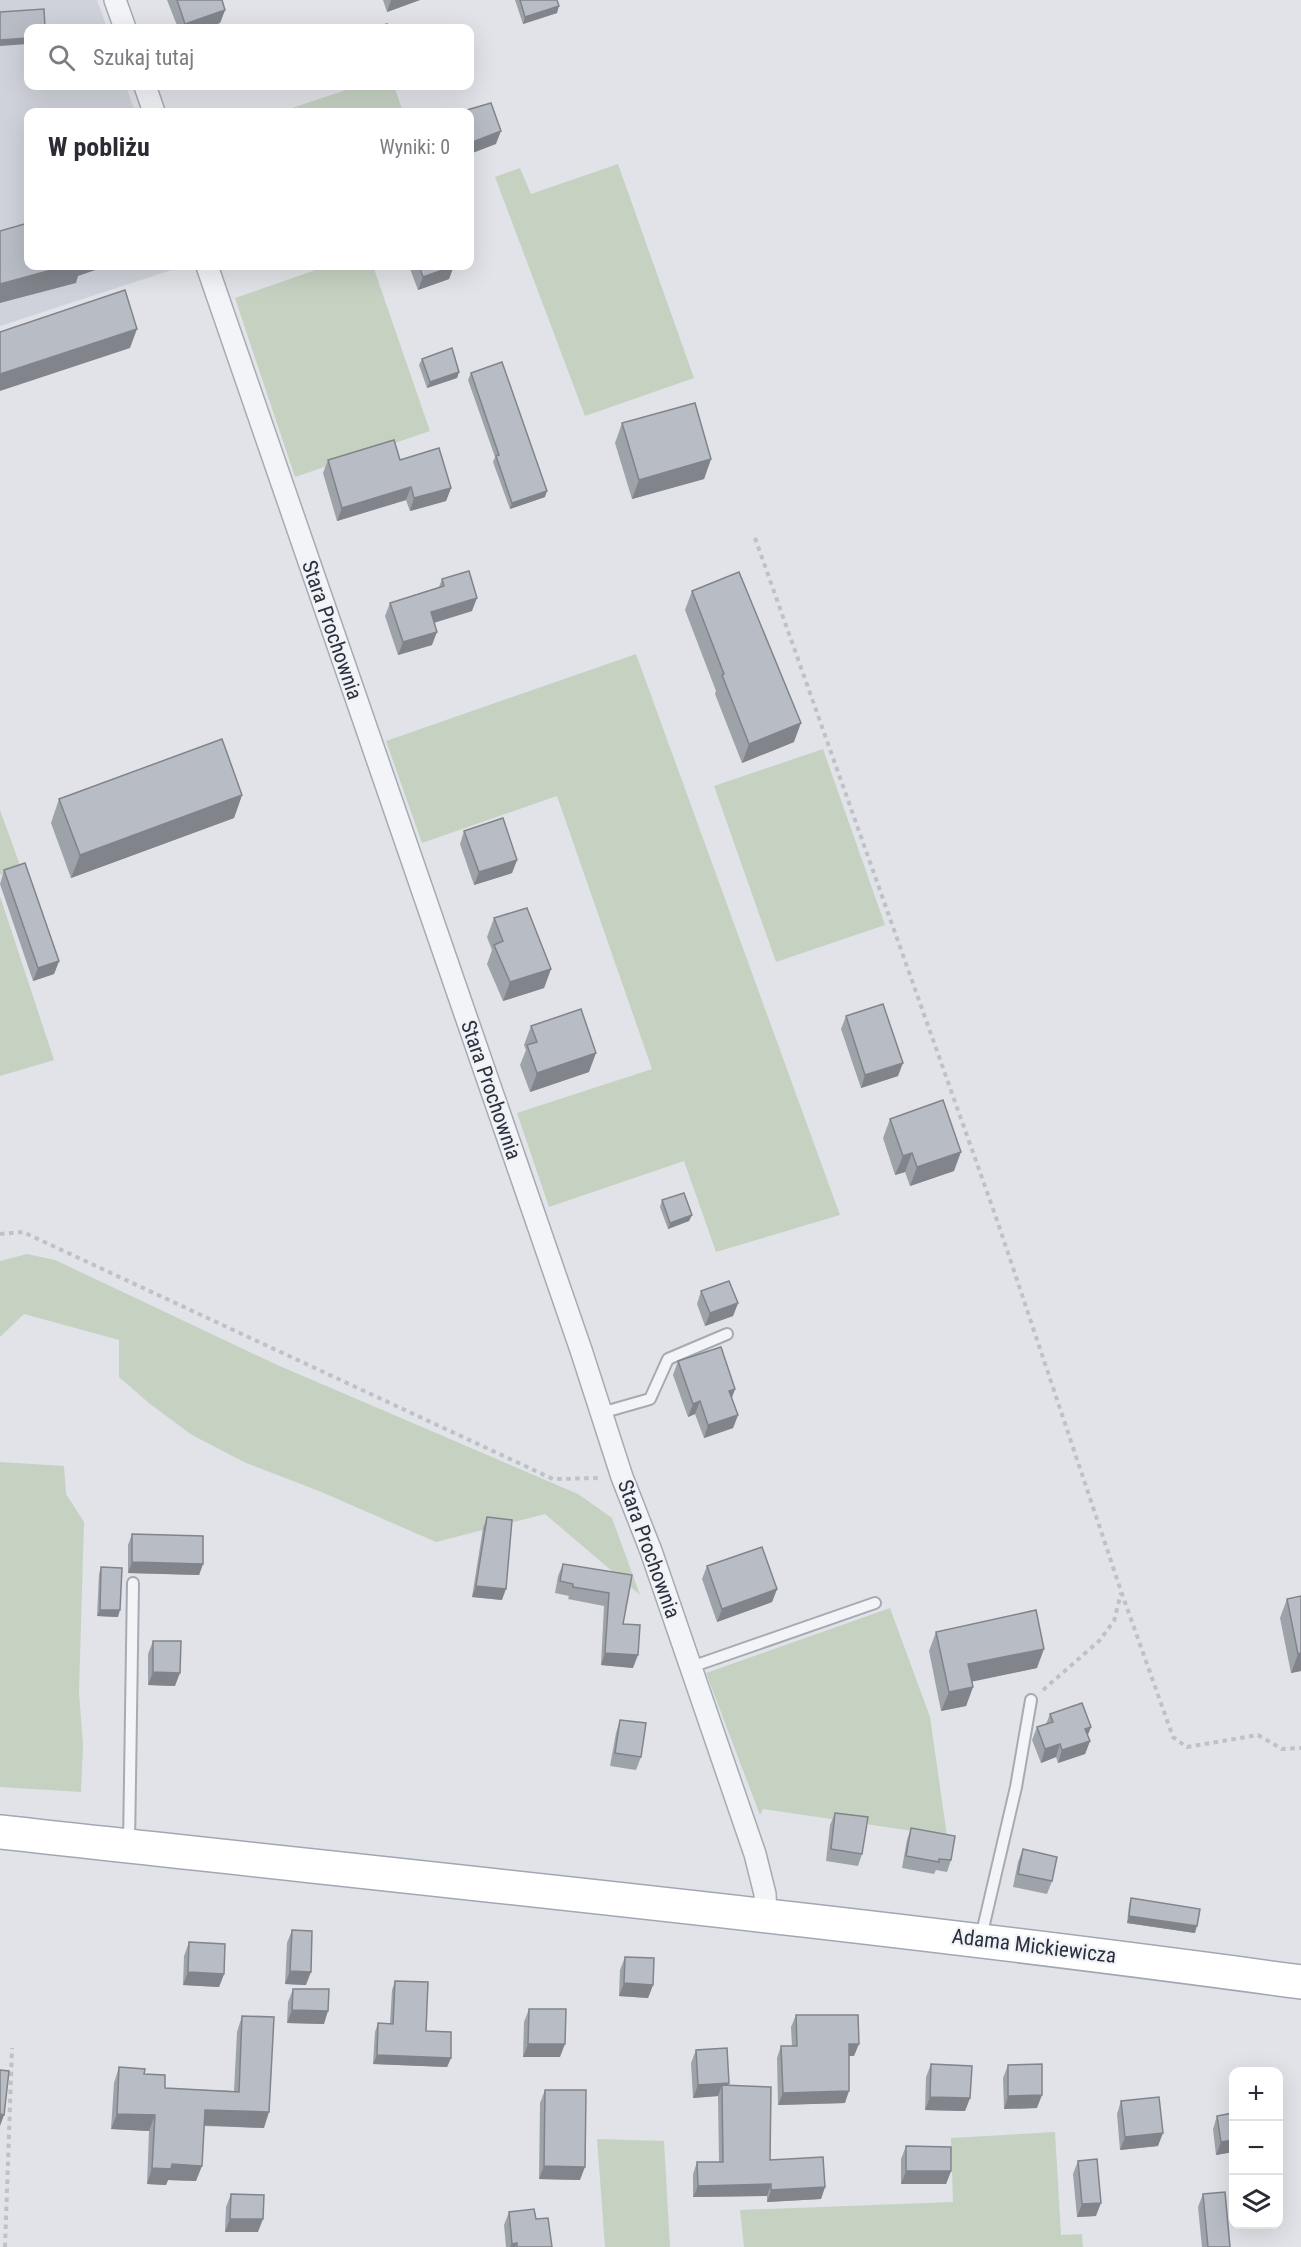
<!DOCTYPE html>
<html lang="pl">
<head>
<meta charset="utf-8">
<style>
	body { margin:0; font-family:"Roboto Condensed",sans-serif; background:#f2f2f3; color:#2b2b33 }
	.controls { position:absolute; right:18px; bottom:18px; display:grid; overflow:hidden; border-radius:12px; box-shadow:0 6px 24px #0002 }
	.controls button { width:54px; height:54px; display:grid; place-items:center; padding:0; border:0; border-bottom:2px solid #e1e1e2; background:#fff; color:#2b2b33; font:30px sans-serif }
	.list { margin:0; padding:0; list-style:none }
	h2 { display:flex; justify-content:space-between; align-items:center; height:78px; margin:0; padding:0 24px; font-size:26px }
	h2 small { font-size:20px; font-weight:400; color:#7c7c81 }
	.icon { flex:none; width:33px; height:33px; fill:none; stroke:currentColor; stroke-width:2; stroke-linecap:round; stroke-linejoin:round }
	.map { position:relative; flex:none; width:1301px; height:2247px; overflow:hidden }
	.search { position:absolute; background:#fff; box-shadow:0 6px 24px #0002; left:24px; top:24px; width:450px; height:66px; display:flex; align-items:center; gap:15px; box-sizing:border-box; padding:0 21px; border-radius:12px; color:#7c7c81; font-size:22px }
	.panel { position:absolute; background:#fff; box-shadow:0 6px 24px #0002; left:24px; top:108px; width:450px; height:162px; border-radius:12px }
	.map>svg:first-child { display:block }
	.built { fill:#cfd2da }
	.green { fill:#c5d2c2 }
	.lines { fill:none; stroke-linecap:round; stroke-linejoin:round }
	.lane-casing { stroke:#a6aab2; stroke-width:14 }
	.street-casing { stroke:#a6aab2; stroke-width:24 }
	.primary-casing { stroke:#a1a7b3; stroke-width:36 }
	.path { stroke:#bfc1c7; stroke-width:4; stroke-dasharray:4.5 4.5; stroke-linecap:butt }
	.lane { stroke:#f3f4f7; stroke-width:10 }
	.street { stroke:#f3f4f7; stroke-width:21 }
	.primary { stroke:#fff; stroke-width:33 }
	.wall { fill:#9ea2a9 }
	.shaded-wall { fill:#81848a }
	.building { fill:#b8bcc5; stroke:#81848a; stroke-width:1.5 }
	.labels { text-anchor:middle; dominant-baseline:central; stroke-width:4.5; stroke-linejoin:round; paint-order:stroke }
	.street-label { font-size:21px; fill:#2a303f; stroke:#f0f2f6 }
</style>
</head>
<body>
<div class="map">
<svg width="1301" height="2247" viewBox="0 0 1301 2247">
	<rect width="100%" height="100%" fill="#e1e3e8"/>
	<path class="built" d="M 0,0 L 97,0 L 107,28 L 28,28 L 28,86 L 126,86 L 135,112 L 28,112 L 28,266 L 184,266 L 0,326 Z"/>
	<g class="green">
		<path d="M 358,86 L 394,86 L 403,112 L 280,112 Z"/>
		<path d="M 618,164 L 694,378 L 585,416 L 495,177 L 520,168 L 531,194 Z"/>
		<path d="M 327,266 L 373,266 L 430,431 L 295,477 L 235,298 Z"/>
		<path d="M 636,654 L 840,1215 L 716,1252 L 684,1161 L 549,1207 L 517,1113 L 652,1069 L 557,796 L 422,843 L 386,741 Z"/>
		<path d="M 823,749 L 885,925 L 776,962 L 714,786 Z"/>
		<path d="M 0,810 L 21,868 L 0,875 Z"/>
		<path d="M 0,896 L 54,1060 L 0,1076 Z"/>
		<path d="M 27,1254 L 55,1260 L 275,1364 L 578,1494 L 612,1518 L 640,1595 L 545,1514 L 436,1542 L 319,1491 L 246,1463 L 192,1435 L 150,1404 L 119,1377 L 119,1340 L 24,1314 L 0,1337 L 0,1261 Z"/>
		<path d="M 0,1462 L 64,1466 L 66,1494 L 84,1522 L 79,1692 L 83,1746 L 81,1792 L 0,1787 Z"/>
		<path d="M 890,1608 L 930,1717 L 947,1836 L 763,1809 L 760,1815 L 706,1673 Z"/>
		<path d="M 1055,2132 L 1061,2235 L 1082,2234 L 1083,2247 L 744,2247 L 740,2210 L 953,2202 L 951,2138 Z"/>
		<path d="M 597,2139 L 664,2141 L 670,2247 L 605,2247 Z"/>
	</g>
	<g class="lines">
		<g class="lane-casing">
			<g id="lane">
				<path d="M 601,1413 L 650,1399 L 668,1359 L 727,1334"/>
				<path d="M 691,1667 L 875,1603"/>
				<path d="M 129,1844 L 133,1583"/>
				<path d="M 981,1937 L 1016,1787 L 1031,1700"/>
			</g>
		</g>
		<g class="street-casing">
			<g id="street">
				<path d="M 115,0 L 125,28"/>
				<path d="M 145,86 L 154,112"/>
				<path d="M 207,266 L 581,1350 L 622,1477 L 651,1551 L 755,1854 L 765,1894 L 766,1916"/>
			</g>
		</g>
		<g class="primary-casing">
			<path id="primary" d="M 0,1832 C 434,1880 869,1923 1301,1982"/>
		</g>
		<g class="path">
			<path d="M 755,538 L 998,1223 L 1121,1591 L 1173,1737 L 1187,1747 L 1258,1735 L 1282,1749 L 1301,1748"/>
			<path d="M 0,1234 L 23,1232 L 553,1479 L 601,1478"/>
			<path d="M 1043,1690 L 1099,1641 L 1114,1621 L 1121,1593"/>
			<path d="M 5,2247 L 12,2048"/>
		</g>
		<use href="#lane" class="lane"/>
		<use href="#street" class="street"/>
		<use href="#primary" class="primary"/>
	</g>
	<g class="wall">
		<path d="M 167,0 L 222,0 L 225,10 L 220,23 L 204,28 L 178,28 Z"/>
		<path d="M 383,0 L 420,0 L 387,12 Z"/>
		<path d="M 515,0 L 557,0 L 557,13 L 523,24 Z"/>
		<path d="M 409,266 L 453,266 L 449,279 L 418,290 Z"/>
		<path d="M 422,359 L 459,372 L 457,378 L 427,388 L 419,365 Z"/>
		<path d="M 471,373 L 545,497 L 510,509 L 493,462 L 495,457 L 468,380 Z"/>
		<path d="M 622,423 L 711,459 L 704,479 L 632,499 L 615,443 Z"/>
		<path d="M 328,460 L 451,488 L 446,501 L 410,511 L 406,500 L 337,521 L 323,473 Z"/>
		<path d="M 442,579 L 472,611 L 434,623 L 432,645 L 398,655 L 385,616 L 390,603 L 439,587 Z"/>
		<path d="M 692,591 L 794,742 L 742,763 L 715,694 L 716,691 L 685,610 Z"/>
		<path d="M 242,795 L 234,818 L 71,878 L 51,823 L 59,799 Z"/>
		<path d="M 464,831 L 517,860 L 512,873 L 474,885 L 460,844 Z"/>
		<path d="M 4,870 L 59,961 L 54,974 L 33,981 L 0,884 Z"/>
		<path d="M 494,918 L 551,969 L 544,988 L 503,1001 L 487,964 L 492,950 L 487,937 Z"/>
		<path d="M 846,1016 L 898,1076 L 861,1088 L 841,1029 Z"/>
		<path d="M 531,1026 L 589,1072 L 530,1092 L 520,1065 L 526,1050 L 524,1045 Z"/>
		<path d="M 890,1119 L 954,1171 L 910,1186 L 905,1172 L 895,1175 L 883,1138 Z"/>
		<path d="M 662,1200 L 692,1215 L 689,1221 L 668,1229 L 660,1207 Z"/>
		<path d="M 701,1291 L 738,1303 L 733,1316 L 705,1326 L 697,1304 Z"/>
		<path d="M 678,1361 L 735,1389 L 732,1398 L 738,1415 L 733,1428 L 704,1438 L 695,1414 L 688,1417 L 673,1375 Z"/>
		<path d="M 487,1517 L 502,1600 L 472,1597 L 483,1528 Z"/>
		<path d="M 132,1534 L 203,1564 L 199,1575 L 128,1573 L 128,1545 Z"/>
		<path d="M 563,1564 L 632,1575 L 623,1624 L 633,1668 L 601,1665 L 604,1606 L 568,1599 L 569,1596 L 555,1593 L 558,1576 Z"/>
		<path d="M 707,1566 L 777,1589 L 772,1602 L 717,1622 L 702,1579 Z"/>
		<path d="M 101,1567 L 118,1617 L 97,1616 L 99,1574 Z"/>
		<path d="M 1301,1596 L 1301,1671 L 1291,1673 L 1280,1618 L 1287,1599 Z"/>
		<path d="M 936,1632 L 1037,1668 L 972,1681 L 973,1687 L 966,1706 L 941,1711 L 929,1651 Z"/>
		<path d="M 153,1641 L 175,1686 L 148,1685 L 148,1654 Z"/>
		<path d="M 1050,1714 L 1088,1736 L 1090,1741 L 1085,1754 L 1058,1763 L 1056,1757 L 1041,1763 L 1032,1740 L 1037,1727 L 1046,1724 Z"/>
		<path d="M 620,1720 L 641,1757 L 636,1770 L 610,1766 L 616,1733 Z"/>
		<path d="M 835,1813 L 862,1854 L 858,1866 L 826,1861 L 830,1825 Z"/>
		<path d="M 911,1828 L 951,1860 L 947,1872 L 936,1870 L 934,1874 L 902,1868 L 907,1840 Z"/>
		<path d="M 1023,1849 L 1052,1881 L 1047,1894 L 1013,1887 L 1018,1862 Z"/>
		<path d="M 1131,1898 L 1195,1933 L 1127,1923 L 1129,1905 Z"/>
		<path d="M 292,1930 L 306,1985 L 285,1984 L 287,1943 Z"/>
		<path d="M 189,1942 L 224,1974 L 219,1987 L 183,1985 L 184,1956 Z"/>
		<path d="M 625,1957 L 653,1985 L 648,1998 L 619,1996 L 620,1970 Z"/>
		<path d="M 395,1981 L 426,2031 L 451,2058 L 447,2067 L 373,2064 L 375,2032 L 378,2023 L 390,2024 L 392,1990 Z"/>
		<path d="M 293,1989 L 324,2024 L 287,2023 L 288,2002 Z"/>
		<path d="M 529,2009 L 560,2057 L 523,2057 L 524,2022 Z"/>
		<path d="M 796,2015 L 854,2056 L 849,2056 L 845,2103 L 778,2105 L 777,2058 L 781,2046 L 792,2046 L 791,2027 Z"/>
		<path d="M 242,2016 L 264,2128 L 204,2126 L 196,2181 L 168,2180 L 166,2185 L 147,2184 L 149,2131 L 111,2129 L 114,2083 L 119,2067 L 144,2074 L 165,2088 L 234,2091 L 237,2032 Z"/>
		<path d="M 696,2050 L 729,2083 L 728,2086 L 770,2160 L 825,2187 L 821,2199 L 767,2202 L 767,2196 L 693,2197 L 693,2174 L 697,2162 L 719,2162 L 718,2096 L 693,2098 L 691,2063 Z"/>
		<path d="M 931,2064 L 970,2098 L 965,2111 L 925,2110 L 926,2077 Z"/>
		<path d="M 1008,2065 L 1037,2108 L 1004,2109 L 1003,2078 Z"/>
		<path d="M 545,2090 L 580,2180 L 539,2179 L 540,2103 Z"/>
		<path d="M 1121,2101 L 1158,2146 L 1120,2150 L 1117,2114 Z"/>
		<path d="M 1233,2113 L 1233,2152 L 1216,2155 L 1213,2129 L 1217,2116 Z"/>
		<path d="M 906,2146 L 951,2171 L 946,2184 L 901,2184 L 901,2159 Z"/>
		<path d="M 1078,2161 L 1096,2216 L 1077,2217 L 1073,2174 Z"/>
		<path d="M 231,2194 L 258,2232 L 225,2232 L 226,2207 Z"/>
		<path d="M 1203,2194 L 1230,2247 L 1202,2247 L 1198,2207 Z"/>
		<path d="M 509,2212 L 536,2219 L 552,2247 L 506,2247 L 504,2225 Z"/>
	</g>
	<g class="shaded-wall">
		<path d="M 391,0 L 420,0 L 387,12 Z"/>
		<path d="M 559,6 L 557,13 L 523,24 L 525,17 Z"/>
		<path d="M 225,10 L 220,23 L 204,28 L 184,28 L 185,24 Z"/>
		<path d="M 28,38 L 28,44 L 0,46 L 0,40 Z"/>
		<path d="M 501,131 L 496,144 L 470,154 L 470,143 Z"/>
		<path d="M 66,266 L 107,266 L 78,276 L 76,283 L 0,303 L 0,284 Z"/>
		<path d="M 454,266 L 449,279 L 418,290 L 423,277 Z"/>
		<path d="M 137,329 L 130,348 L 0,391 L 0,374 Z"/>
		<path d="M 459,372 L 457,378 L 427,388 L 430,382 Z"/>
		<path d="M 711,459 L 704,479 L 632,499 L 639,480 Z"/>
		<path d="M 411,487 L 406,500 L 337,521 L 342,508 Z"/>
		<path d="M 451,488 L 446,501 L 410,511 L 414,498 Z"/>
		<path d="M 547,491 L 545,497 L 510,509 L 512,503 Z"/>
		<path d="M 477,598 L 472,611 L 426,625 L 431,612 Z"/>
		<path d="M 437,632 L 432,645 L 398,655 L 403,642 Z"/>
		<path d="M 801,723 L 794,742 L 742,763 L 749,744 Z"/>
		<path d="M 242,795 L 234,818 L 71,878 L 80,855 Z"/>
		<path d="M 517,860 L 512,873 L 474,885 L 479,872 Z"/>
		<path d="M 59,961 L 54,974 L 33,981 L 38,968 Z"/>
		<path d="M 551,969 L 544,988 L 503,1001 L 510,982 Z"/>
		<path d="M 596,1053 L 589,1072 L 530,1092 L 537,1073 Z"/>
		<path d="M 903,1063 L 898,1076 L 861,1088 L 865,1075 Z"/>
		<path d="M 961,1152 L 954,1171 L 910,1186 L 917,1167 Z"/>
		<path d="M 912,1153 L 905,1172 L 895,1175 L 903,1156 Z"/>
		<path d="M 692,1215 L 689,1221 L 668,1229 L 670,1223 Z"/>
		<path d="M 738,1303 L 733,1316 L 705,1326 L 710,1313 Z"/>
		<path d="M 735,1389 L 730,1402 L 729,1391 Z"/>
		<path d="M 700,1401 L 695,1414 L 688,1417 L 693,1404 Z"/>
		<path d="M 738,1415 L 733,1428 L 704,1438 L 708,1425 Z"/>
		<path d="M 132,1562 L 203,1564 L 199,1575 L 128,1573 Z"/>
		<path d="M 476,1586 L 506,1589 L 502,1600 L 472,1597 Z"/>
		<path d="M 777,1589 L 772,1602 L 717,1622 L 722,1609 Z"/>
		<path d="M 100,1610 L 120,1610 L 118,1617 L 97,1616 Z"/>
		<path d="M 1044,1649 L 1037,1668 L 961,1684 L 968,1664 Z"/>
		<path d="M 605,1653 L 638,1655 L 633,1668 L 601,1665 Z"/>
		<path d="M 1301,1653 L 1301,1671 L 1291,1673 L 1298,1654 Z"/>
		<path d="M 153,1672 L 180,1673 L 175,1686 L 148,1685 Z"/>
		<path d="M 973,1687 L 966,1706 L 941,1711 L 949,1692 Z"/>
		<path d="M 1091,1727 L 1086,1740 L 1085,1729 Z"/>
		<path d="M 1090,1741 L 1085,1754 L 1058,1763 L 1062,1750 Z"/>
		<path d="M 1060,1744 L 1056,1757 L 1041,1763 L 1045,1749 Z"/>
		<path d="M 1129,1916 L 1197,1926 L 1195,1933 L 1127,1923 Z"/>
		<path d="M 290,1971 L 311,1972 L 306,1985 L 285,1984 Z"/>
		<path d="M 188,1972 L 224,1974 L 219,1987 L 183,1985 Z"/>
		<path d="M 624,1983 L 653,1985 L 648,1998 L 619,1996 Z"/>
		<path d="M 292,2010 L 328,2011 L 324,2024 L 287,2023 Z"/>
		<path d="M 528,2044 L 565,2044 L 560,2057 L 523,2057 Z"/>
		<path d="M 849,2044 L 859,2044 L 854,2056 L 845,2056 Z"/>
		<path d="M 377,2055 L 451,2058 L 447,2067 L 373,2064 Z"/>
		<path d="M 729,2083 L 724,2096 L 722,2085 L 718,2096 L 693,2098 L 698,2085 Z"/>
		<path d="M 849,2091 L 845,2103 L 778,2105 L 783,2093 Z"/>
		<path d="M 1042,2095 L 1037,2108 L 1004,2109 L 1008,2096 Z"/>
		<path d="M 930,2097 L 970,2098 L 965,2111 L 925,2110 Z"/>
		<path d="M 205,2110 L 269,2112 L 264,2128 L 199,2125 Z"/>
		<path d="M 0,2114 L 4,2115 L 0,2126 Z"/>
		<path d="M 117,2114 L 155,2115 L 149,2131 L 111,2129 Z"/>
		<path d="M 1163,2133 L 1158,2146 L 1120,2150 L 1125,2137 Z"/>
		<path d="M 1233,2140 L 1233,2152 L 1216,2155 L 1221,2142 Z"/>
		<path d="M 172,2164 L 202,2166 L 196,2181 L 168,2180 L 166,2185 L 147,2184 L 152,2168 Z"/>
		<path d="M 544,2166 L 585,2167 L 580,2180 L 539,2179 Z"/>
		<path d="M 906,2171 L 951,2171 L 946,2184 L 901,2184 Z"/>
		<path d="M 771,2184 L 767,2196 L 693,2197 L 698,2186 Z"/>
		<path d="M 825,2187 L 821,2199 L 767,2202 L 771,2190 Z"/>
		<path d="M 1101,2203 L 1096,2216 L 1077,2217 L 1082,2204 Z"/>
		<path d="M 230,2219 L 263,2219 L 258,2232 L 225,2232 Z"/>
		<path d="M 517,2243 L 515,2247 L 510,2247 L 512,2244 Z"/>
	</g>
	<g class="building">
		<path d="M 177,0 L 222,0 L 225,10 L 185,24 Z"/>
		<path d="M 520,0 L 557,0 L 559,6 L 525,17 Z"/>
		<path d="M 44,9 L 45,28 L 28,28 L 28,38 L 0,40 L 0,12 Z"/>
		<path d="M 387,24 L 388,28 L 374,28 Z"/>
		<path d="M 491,103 L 501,131 L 470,143 L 470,112 L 460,112 Z"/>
		<path d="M 28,223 L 28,266 L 66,266 L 0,284 L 0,231 Z"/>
		<path d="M 419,266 L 454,266 L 423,277 Z"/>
		<path d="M 125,290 L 137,329 L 0,374 L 0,332 Z"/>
		<path d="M 452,348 L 459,372 L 430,382 L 422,359 Z"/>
		<path d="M 502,362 L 547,491 L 512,503 L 496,456 L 499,455 L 471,373 Z"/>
		<path d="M 695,403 L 711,459 L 639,480 L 622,423 Z"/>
		<path d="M 394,440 L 400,460 L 439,448 L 451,488 L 414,498 L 411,487 L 342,508 L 328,460 Z"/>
		<path d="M 469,571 L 477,598 L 431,612 L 437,632 L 403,642 L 390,603 L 444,586 L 442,579 Z"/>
		<path d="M 739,572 L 801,723 L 749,744 L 722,675 L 724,674 L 692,591 Z"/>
		<path d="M 222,739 L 242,795 L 80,855 L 59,799 Z"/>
		<path d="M 503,818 L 517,860 L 479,872 L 464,831 Z"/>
		<path d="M 25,863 L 59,961 L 38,968 L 4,870 Z"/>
		<path d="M 527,908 L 551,969 L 510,982 L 494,945 L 503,941 L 494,918 Z"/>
		<path d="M 883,1004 L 903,1063 L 865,1075 L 846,1016 Z"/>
		<path d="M 581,1009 L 596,1053 L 537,1073 L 527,1045 L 537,1042 L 531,1026 Z"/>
		<path d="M 943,1100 L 961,1152 L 917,1167 L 912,1153 L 903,1156 L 890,1119 Z"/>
		<path d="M 684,1193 L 692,1215 L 670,1223 L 662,1200 Z"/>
		<path d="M 729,1281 L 738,1303 L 710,1313 L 701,1291 Z"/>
		<path d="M 721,1347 L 735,1389 L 729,1391 L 738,1415 L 708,1425 L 700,1401 L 693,1404 L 678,1361 Z"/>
		<path d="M 487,1517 L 512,1520 L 506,1589 L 476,1586 Z"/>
		<path d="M 132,1534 L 203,1536 L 203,1564 L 132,1562 Z"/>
		<path d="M 762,1547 L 777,1589 L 722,1609 L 707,1566 Z"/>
		<path d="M 563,1564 L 632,1575 L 623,1624 L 640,1625 L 638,1655 L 605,1653 L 609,1593 L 573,1587 L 573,1584 L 560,1581 Z"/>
		<path d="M 101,1567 L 122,1568 L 120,1610 L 100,1610 Z"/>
		<path d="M 1301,1596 L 1301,1653 L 1298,1654 L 1287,1599 Z"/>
		<path d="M 1036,1610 L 1044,1649 L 968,1664 L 973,1687 L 949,1692 L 936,1632 Z"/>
		<path d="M 153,1641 L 181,1641 L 180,1673 L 153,1672 Z"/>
		<path d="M 1082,1703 L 1091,1727 L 1085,1729 L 1090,1741 L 1062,1750 L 1060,1744 L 1045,1749 L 1037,1727 L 1053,1722 L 1050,1714 Z"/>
		<path d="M 620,1720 L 646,1723 L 641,1757 L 615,1753 Z"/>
		<path d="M 835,1813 L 868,1817 L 862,1854 L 831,1849 Z"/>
		<path d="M 911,1828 L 955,1836 L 951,1860 L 939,1859 L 939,1862 L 906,1856 Z"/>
		<path d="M 1023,1849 L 1057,1857 L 1052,1881 L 1018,1874 Z"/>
		<path d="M 1131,1898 L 1200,1909 L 1197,1926 L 1129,1916 Z"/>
		<path d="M 292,1930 L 312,1931 L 311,1972 L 290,1971 Z"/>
		<path d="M 189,1942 L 225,1944 L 224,1974 L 188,1972 Z"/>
		<path d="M 625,1957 L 654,1958 L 653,1985 L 624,1983 Z"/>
		<path d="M 395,1981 L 428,1982 L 426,2031 L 451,2032 L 451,2058 L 377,2055 L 378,2023 L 393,2024 Z"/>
		<path d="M 293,1989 L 329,1989 L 328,2011 L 292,2010 Z"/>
		<path d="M 529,2009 L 566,2009 L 565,2044 L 528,2044 Z"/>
		<path d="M 796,2015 L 858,2015 L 859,2044 L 849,2044 L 849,2091 L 783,2093 L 781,2046 L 797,2046 Z"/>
		<path d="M 242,2016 L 274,2017 L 269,2112 L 205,2110 L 202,2166 L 172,2164 L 171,2169 L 152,2168 L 155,2115 L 117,2114 L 119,2067 L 145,2069 L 144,2074 L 165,2075 L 165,2088 L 239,2092 Z"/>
		<path d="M 727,2048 L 729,2083 L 698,2085 L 696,2050 Z"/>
		<path d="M 931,2064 L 972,2066 L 970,2098 L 930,2097 Z"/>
		<path d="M 1042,2064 L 1042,2095 L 1008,2096 L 1008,2065 Z"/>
		<path d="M 0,2070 L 9,2071 L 4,2115 L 0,2114 Z"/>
		<path d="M 722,2085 L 771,2087 L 770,2160 L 823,2157 L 825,2187 L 771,2190 L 771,2184 L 698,2186 L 697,2162 L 723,2162 Z"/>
		<path d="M 545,2090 L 586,2090 L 585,2167 L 544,2166 Z"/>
		<path d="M 1159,2097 L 1163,2133 L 1125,2137 L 1121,2101 Z"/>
		<path d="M 1233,2113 L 1233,2140 L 1221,2142 L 1217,2116 Z"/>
		<path d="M 906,2146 L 951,2147 L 951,2171 L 906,2171 Z"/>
		<path d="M 1097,2159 L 1101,2203 L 1082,2204 L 1078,2161 Z"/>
		<path d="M 1225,2192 L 1230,2247 L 1208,2247 L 1203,2194 Z"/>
		<path d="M 231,2194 L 264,2195 L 263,2219 L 230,2219 Z"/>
		<path d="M 534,2209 L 536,2219 L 548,2218 L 552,2247 L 517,2247 L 517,2243 L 512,2244 L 509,2212 Z"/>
	</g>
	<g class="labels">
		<g class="street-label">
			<text transform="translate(332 630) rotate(71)">Stara Prochownia</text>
			<text transform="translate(491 1090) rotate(71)">Stara Prochownia</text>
			<text transform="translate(649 1549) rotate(70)">Stara Prochownia</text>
			<text transform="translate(1034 1946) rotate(7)">Adama Mickiewicza</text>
		</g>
	</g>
</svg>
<div class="controls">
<button>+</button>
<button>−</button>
<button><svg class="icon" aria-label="layers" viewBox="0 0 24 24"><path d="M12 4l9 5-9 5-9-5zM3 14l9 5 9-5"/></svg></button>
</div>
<div class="search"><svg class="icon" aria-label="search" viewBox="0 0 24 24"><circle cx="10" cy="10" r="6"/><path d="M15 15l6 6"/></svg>Szukaj tutaj</div>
<section class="panel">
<h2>W pobliżu<small>Wyniki: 0</small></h2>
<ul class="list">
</ul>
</section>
</div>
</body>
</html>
